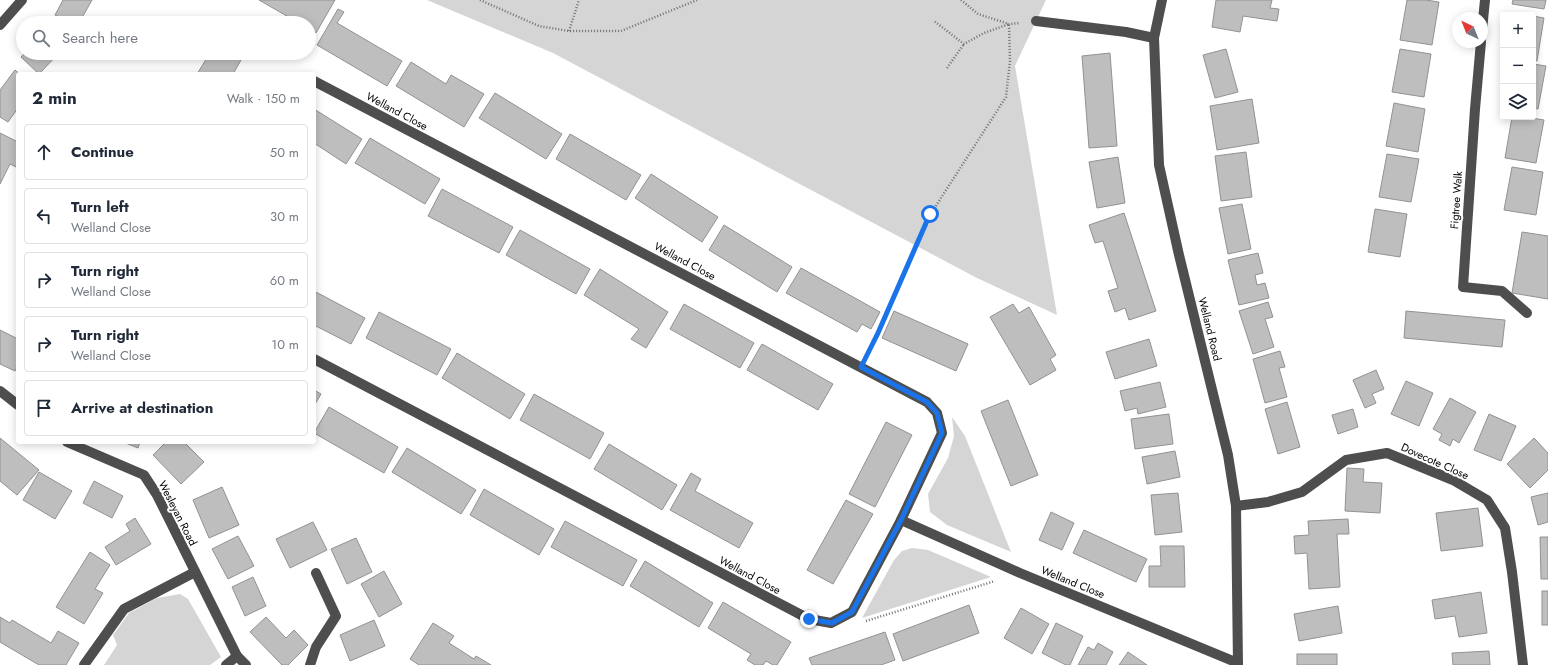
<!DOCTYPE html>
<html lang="en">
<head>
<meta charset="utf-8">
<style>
	body { margin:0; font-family:Jost,sans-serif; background:#f2f2f3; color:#1f2937 }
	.controls { position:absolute; right:12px; top:12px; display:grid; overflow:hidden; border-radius:4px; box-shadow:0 2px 10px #0003 }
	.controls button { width:36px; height:36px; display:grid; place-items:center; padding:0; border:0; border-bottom:1px solid #e0e1e3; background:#fff; color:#1f2937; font:20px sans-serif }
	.compass { position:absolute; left:1452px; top:12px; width:36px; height:36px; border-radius:50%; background:#fff; box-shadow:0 2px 10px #0003; rotate:317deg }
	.stop { position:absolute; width:12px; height:12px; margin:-9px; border:3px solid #1a73e8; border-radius:50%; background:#fff }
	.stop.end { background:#1a73e8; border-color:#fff; box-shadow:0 1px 4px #0008 }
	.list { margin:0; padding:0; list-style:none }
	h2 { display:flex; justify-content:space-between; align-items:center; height:52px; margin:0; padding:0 16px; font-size:17px }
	h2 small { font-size:13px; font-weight:400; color:#747a83 }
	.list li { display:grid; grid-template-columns:26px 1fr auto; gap:12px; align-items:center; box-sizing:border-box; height:56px; margin:0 8px 8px; padding:0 8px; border:1px solid #e0e1e3; border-radius:4px }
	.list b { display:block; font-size:15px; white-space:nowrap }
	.list p { margin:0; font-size:13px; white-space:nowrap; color:#747a83 }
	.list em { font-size:13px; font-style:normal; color:#747a83 }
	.icon { flex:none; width:22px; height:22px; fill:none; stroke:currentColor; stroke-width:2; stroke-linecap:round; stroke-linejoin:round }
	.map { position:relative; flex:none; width:1548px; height:665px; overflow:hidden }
	.search { position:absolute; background:#fff; box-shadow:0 2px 10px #0003; left:16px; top:16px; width:300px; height:44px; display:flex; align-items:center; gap:10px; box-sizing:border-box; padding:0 14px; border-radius:22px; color:#747a83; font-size:15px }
	.panel { position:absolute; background:#fff; box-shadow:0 2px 10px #0003; left:16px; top:72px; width:300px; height:372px; border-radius:4px }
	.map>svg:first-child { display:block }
	.green { fill:#d5d5d5 }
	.building { fill:#bebebe; stroke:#929292 }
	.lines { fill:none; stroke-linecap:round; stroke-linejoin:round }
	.path { stroke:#707070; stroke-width:2.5; stroke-dasharray:1 2; stroke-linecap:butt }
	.minor { stroke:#4e4e4e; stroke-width:10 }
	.route { stroke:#1a73e8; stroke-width:5 }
	.labels { text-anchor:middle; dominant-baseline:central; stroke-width:4; stroke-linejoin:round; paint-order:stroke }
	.street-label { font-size:11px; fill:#000; stroke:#fff }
</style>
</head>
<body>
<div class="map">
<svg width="1548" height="665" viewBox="0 0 1548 665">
	<rect width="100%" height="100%" fill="#fff"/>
	<g class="green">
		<path d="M 427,0 L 1046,0 L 1015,66 L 1057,315 L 977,278 L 553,53 Z"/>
		<path d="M 952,417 L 965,436 L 1011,552 L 947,525 L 930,512 L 928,494 L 948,458 L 954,436 Z"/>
		<path d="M 912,548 L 928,550 L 991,577 L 862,618 L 894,560 L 902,551 Z"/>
		<path d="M 180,594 L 188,599 L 221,657 L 210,665 L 104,665 L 117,645 L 113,635 L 129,613 L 157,598 Z"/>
	</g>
	<g class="building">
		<path d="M 63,0 L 92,0 L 79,23 L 70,23 L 55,15 Z"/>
		<path d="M 259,0 L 335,0 L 316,33 L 309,29 L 309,23 L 299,23 Z"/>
		<path d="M 1216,0 L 1272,0 L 1270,8 L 1279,9 L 1277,21 L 1243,16 L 1240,32 L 1212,27 Z"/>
		<path d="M 1407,0 L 1426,0 L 1439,2 L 1432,45 L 1400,40 Z"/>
		<path d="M 1513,0 L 1546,0 L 1544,9 L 1512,4 Z"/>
		<path d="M 338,9 L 344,12 L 337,23 L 402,61 L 387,86 L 317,45 Z"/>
		<path d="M 1533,16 L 1544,18 L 1537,61 L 1533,60 Z"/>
		<path d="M 1226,49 L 1238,92 L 1215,98 L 1203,55 Z"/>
		<path d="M 1400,49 L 1431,54 L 1424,97 L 1392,92 Z"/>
		<path d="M 25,53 L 59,53 L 39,74 L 21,57 Z"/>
		<path d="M 210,53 L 245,53 L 233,74 L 197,74 Z"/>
		<path d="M 1110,53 L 1117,146 L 1089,148 L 1082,56 Z"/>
		<path d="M 411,62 L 446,84 L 451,75 L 484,94 L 464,127 L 396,86 Z"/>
		<path d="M 1533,64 L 1546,66 L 1538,109 L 1533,108 Z"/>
		<path d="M 15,70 L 20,74 L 18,74 L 18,108 L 8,122 L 0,117 L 0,90 Z"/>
		<path d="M 495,93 L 562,134 L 546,159 L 479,118 Z"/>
		<path d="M 1252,99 L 1259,143 L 1217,150 L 1210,106 Z"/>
		<path d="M 1394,103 L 1425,109 L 1418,152 L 1386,146 Z"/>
		<path d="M 314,109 L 362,139 L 346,164 L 314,143 Z"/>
		<path d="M 1512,117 L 1526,117 L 1544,120 L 1536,163 L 1505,158 Z"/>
		<path d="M 0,133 L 18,142 L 18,168 L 10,164 L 0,184 Z"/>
		<path d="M 570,134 L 641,175 L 626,200 L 556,159 Z"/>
		<path d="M 370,138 L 440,179 L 425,204 L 355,163 Z"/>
		<path d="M 1246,152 L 1252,197 L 1221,201 L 1215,156 Z"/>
		<path d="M 1387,154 L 1419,159 L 1411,202 L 1379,197 Z"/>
		<path d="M 1118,157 L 1125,203 L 1097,208 L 1089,162 Z"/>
		<path d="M 1512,167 L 1543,172 L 1536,215 L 1504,210 Z"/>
		<path d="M 651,174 L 718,217 L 702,242 L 635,198 Z"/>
		<path d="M 442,189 L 513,227 L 499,253 L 428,216 Z"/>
		<path d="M 1242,204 L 1251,249 L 1228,254 L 1219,208 Z"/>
		<path d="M 1375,209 L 1407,214 L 1400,257 L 1368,252 Z"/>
		<path d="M 1124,213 L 1156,311 L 1129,320 L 1125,308 L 1115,312 L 1108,291 L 1118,288 L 1103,241 L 1095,243 L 1089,225 Z"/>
		<path d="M 724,225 L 792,267 L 777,292 L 709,250 Z"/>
		<path d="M 520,230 L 590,269 L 576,294 L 506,255 Z"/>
		<path d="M 1522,232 L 1548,236 L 1548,299 L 1512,293 Z"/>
		<path d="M 1258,253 L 1263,273 L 1255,275 L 1257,285 L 1265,283 L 1269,298 L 1239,305 L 1228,260 Z"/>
		<path d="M 801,268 L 880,312 L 871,329 L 862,324 L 857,332 L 786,293 Z"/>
		<path d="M 600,269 L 668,312 L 646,348 L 631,339 L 639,329 L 584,295 Z"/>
		<path d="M 314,291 L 365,318 L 351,344 L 314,325 Z"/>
		<path d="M 1268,302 L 1273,317 L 1265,319 L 1274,347 L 1253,354 L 1239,311 Z"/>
		<path d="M 684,304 L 754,343 L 740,368 L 670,329 Z"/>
		<path d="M 1013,304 L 1019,313 L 1029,307 L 1056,355 L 1050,359 L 1056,370 L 1030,385 L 990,317 Z"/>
		<path d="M 894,311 L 968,344 L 956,371 L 882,338 Z"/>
		<path d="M 1406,311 L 1505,320 L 1502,347 L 1404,338 Z"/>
		<path d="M 379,312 L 451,349 L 437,375 L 366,338 Z"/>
		<path d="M 0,330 L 18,339 L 18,365 L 15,371 L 0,364 Z"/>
		<path d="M 1149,339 L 1157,366 L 1115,379 L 1106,352 Z"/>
		<path d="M 762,344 L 833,384 L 818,410 L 747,370 Z"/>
		<path d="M 1280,351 L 1285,367 L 1279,368 L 1287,397 L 1265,403 L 1253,359 Z"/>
		<path d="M 457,353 L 525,394 L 510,419 L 442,378 Z"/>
		<path d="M 1376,370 L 1384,389 L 1372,394 L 1376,403 L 1365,408 L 1353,380 Z"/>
		<path d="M 1406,381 L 1433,393 L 1419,426 L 1391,414 Z"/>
		<path d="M 1160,382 L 1166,407 L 1138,414 L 1137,408 L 1125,411 L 1120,391 Z"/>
		<path d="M 314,390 L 321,394 L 314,406 Z"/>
		<path d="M 534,394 L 604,433 L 590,459 L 520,420 Z"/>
		<path d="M 1450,398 L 1476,412 L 1459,443 L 1453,439 L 1450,446 L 1439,440 L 1442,434 L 1433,429 Z"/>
		<path d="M 1008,400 L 1038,475 L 1011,486 L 981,411 Z"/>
		<path d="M 1287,402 L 1300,447 L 1278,454 L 1265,409 Z"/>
		<path d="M 329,407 L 398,447 L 384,473 L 314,433 Z"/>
		<path d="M 1353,409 L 1358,427 L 1338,434 L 1332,415 Z"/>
		<path d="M 1169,414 L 1173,444 L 1135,449 L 1131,419 Z"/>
		<path d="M 1489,414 L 1516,426 L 1501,461 L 1474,450 Z"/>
		<path d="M 886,422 L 912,435 L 875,507 L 849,494 Z"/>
		<path d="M 0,438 L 39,470 L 17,495 L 0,481 Z"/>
		<path d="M 1534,438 L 1548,453 L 1548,470 L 1530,488 L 1507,464 Z"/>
		<path d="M 123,442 L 140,442 L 138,448 Z"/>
		<path d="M 166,442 L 184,442 L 204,462 L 181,484 L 153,455 Z"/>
		<path d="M 609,444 L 677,485 L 662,510 L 594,469 Z"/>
		<path d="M 407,448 L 476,490 L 461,514 L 392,472 Z"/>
		<path d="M 1175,451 L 1180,477 L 1147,484 L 1142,457 Z"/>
		<path d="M 1347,468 L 1364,469 L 1363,482 L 1382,483 L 1380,513 L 1345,511 Z"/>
		<path d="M 39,472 L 72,491 L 55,519 L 23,500 Z"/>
		<path d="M 691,473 L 701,479 L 695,491 L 753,523 L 739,548 L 670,510 Z"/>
		<path d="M 94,481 L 123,496 L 112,518 L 83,503 Z"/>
		<path d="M 222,487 L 239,525 L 209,538 L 193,500 Z"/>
		<path d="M 484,489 L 554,529 L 539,555 L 470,515 Z"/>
		<path d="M 1178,493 L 1182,532 L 1155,535 L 1151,495 Z"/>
		<path d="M 1548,493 L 1548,522 L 1538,525 L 1531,497 Z"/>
		<path d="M 846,500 L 873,514 L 833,584 L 807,570 Z"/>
		<path d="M 1478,508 L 1483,546 L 1441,551 L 1436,513 Z"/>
		<path d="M 1051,512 L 1074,523 L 1062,550 L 1039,540 Z"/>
		<path d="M 135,518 L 151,544 L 116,565 L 105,547 L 130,531 L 126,524 Z"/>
		<path d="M 1348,519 L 1349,534 L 1337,534 L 1340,587 L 1309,589 L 1307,553 L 1295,554 L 1294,536 L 1309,535 L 1308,521 Z"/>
		<path d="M 565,521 L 637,560 L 623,586 L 551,547 Z"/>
		<path d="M 313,522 L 327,550 L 290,568 L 276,539 Z"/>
		<path d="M 1084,530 L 1147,559 L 1136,582 L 1073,553 Z"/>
		<path d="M 238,536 L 254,566 L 228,579 L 212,549 Z"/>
		<path d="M 1540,537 L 1548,537 L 1548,579 L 1541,579 Z"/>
		<path d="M 356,538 L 372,572 L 347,584 L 331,549 Z"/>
		<path d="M 1160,546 L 1184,546 L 1185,587 L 1149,587 L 1149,566 L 1161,566 Z"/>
		<path d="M 90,552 L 110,565 L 95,589 L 103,593 L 84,624 L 56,607 Z"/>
		<path d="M 645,561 L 713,603 L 699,627 L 630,586 Z"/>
		<path d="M 384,571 L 402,604 L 379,617 L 361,584 Z"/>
		<path d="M 253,577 L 266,606 L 245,616 L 232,587 Z"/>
		<rect x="1542" y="591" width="6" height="34"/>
		<path d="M 1481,592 L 1487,633 L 1459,637 L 1455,616 L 1435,619 L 1432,600 Z"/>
		<path d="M 723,602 L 791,642 L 777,665 L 773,665 L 766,661 L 763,665 L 755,665 L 747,660 L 751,654 L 708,628 Z"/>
		<path d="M 969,605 L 979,633 L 903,661 L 893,634 Z"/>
		<path d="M 1338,606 L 1342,633 L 1299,641 L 1294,614 Z"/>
		<path d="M 1021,608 L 1049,624 L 1032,654 L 1004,638 Z"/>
		<path d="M 0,617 L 10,623 L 12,620 L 51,643 L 58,631 L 79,643 L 66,665 L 39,665 L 0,642 Z"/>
		<path d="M 266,617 L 286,638 L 294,630 L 308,645 L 288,665 L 282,665 L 250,632 Z"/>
		<path d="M 374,620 L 385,646 L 350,661 L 340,635 Z"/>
		<path d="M 433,623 L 454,636 L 449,643 L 474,659 L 476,656 L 491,665 L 419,665 L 410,659 Z"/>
		<path d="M 1056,623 L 1083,636 L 1070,665 L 1066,665 L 1042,653 Z"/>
		<path d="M 885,632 L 895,660 L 881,665 L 812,665 L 809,658 Z"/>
		<path d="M 1098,643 L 1113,652 L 1106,665 L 1078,665 L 1088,647 L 1094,650 Z"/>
		<path d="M 1489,651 L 1490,665 L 1453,665 L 1452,653 Z"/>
		<path d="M 1128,652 L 1147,665 L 1119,665 Z"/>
		<rect x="1297" y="654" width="40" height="11"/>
	</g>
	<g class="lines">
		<g class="path">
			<path d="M 480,0 L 539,26 L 569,31 L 621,31 L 697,0"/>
			<path d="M 961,0 L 978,14 L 1009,24 L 1020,23"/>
			<path d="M 569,31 L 579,0"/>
			<path d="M 947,68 L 964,44"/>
			<path d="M 868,353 L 930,215 L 1006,97 L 1010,61 L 1009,24 L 984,33 L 964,44 L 934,21"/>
			<path d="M 866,621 L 995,581"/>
		</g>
		<g class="minor">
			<path d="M 1162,0 L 1154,38 L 1159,165 L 1179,255 L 1228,455 L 1236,506 L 1238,665"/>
			<path d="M 1036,21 L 1126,32 L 1154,38"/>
			<path d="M 0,25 L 22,0"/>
			<path d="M 1482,30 L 1485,0"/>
			<path d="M 1481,42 L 1475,109 L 1463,287 L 1502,291 L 1527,313"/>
			<path d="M 314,81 L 927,402 L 937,413 L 942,433 L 901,520 L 852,612 L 831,623 L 809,619 L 314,359"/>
			<path d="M 0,391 L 18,405"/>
			<path d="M 67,442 L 144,475 L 157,495 L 171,523 L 237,656 L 246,665"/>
			<path d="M 1236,506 L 1268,502 L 1302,492 L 1346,460 L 1387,453 L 1453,480 L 1487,500 L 1505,528 L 1512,572 L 1523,665"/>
			<path d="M 901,520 L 1020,573 L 1238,663"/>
			<path d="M 84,665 L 124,609 L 195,572"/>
			<path d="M 226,665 L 237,656"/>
			<path d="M 310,665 L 316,647 L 336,616 L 316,573"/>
		</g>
	</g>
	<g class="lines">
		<path class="route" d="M 809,619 L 832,623 L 852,612 L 901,520 L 942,433 L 937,413 L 927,402 L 861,367 L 878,333 L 930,214"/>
	</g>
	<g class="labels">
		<g class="street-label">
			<text transform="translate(397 111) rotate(28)">Welland Close</text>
			<text transform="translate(1456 200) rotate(-86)">Figtree Walk</text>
			<text transform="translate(685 261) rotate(28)">Welland Close</text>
			<text transform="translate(1210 329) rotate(76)">Welland Road</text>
			<text transform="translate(1435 461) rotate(24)">Dovecote Close</text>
			<text transform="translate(178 513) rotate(63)">Wesleyan Road</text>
			<text transform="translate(750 575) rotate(28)">Welland Close</text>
			<text transform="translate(1073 582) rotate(22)">Welland Close</text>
		</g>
	</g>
</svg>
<div class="controls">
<button>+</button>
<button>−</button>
<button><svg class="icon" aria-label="layers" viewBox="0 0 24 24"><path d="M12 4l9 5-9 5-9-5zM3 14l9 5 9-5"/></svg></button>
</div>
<svg class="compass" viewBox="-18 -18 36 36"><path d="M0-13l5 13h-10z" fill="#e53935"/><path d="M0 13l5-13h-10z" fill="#747a83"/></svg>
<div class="stop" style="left:930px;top:214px"></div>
<div class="stop end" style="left:809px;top:619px"></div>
<div class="search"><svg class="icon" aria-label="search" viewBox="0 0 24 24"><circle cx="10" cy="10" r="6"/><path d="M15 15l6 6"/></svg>Search here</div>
<section class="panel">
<h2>2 min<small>Walk · 150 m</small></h2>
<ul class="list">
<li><svg class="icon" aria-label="ahead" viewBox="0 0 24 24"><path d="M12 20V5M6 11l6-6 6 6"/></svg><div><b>Continue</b></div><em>50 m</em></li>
<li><svg class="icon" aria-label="left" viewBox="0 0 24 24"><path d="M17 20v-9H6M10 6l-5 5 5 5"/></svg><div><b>Turn left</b><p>Welland Close</p></div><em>30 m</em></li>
<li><svg class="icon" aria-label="right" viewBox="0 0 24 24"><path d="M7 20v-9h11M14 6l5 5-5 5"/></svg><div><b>Turn right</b><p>Welland Close</p></div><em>60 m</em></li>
<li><svg class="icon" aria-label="right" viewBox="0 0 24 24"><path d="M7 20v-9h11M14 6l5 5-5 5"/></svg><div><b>Turn right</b><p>Welland Close</p></div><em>10 m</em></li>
<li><svg class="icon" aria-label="arrive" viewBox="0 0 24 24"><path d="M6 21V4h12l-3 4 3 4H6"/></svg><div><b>Arrive at destination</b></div></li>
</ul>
</section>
</div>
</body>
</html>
